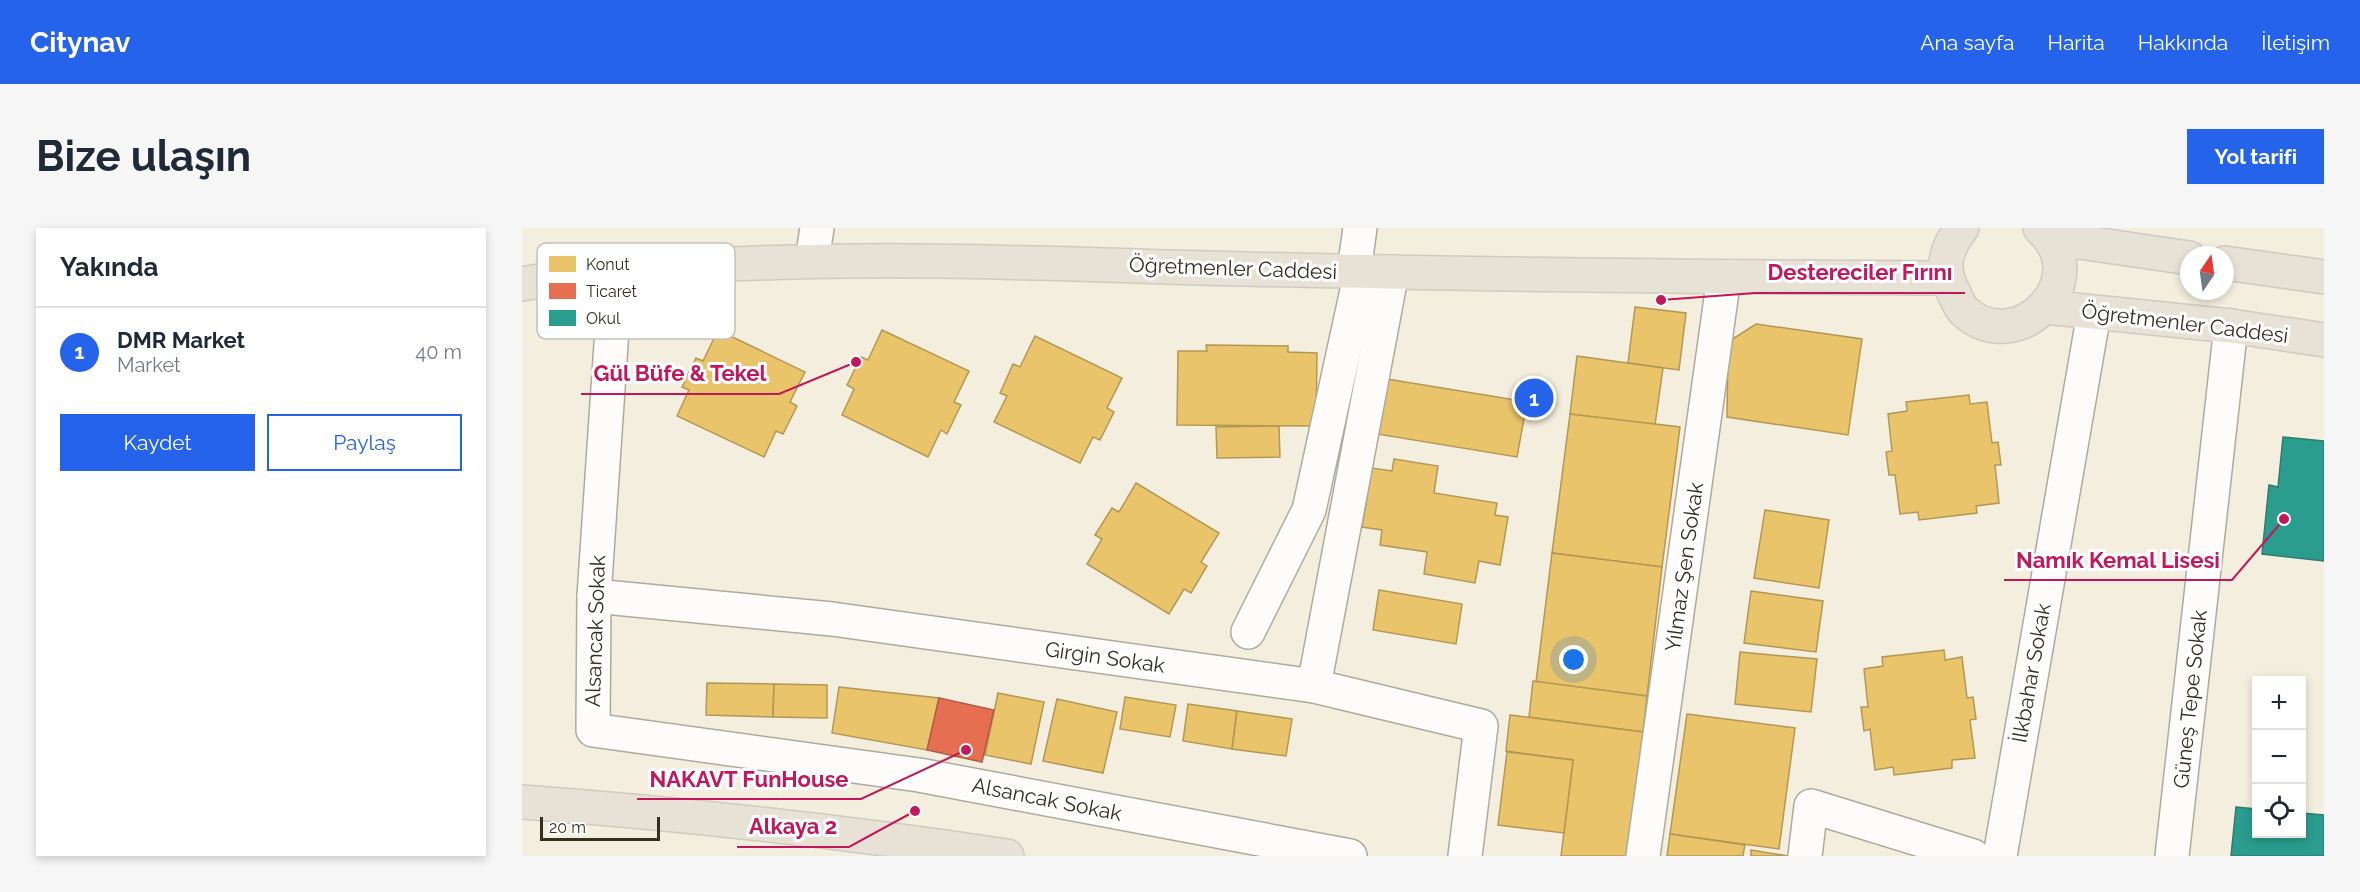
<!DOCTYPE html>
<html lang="tr">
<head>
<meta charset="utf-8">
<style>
	body { margin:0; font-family:Raleway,sans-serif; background:#f6f6f7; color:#1f2937 }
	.controls { position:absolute; right:18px; bottom:18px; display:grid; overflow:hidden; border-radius:0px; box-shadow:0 3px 9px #0003 }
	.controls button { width:54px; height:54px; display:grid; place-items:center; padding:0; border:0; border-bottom:2px solid #e0e1e3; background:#fff; color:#1f2937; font:30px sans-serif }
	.compass { position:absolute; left:1658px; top:18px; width:54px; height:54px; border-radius:50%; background:#fff; box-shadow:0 3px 9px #0003; rotate:13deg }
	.scale { position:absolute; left:18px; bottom:15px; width:120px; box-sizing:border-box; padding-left:6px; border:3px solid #352f22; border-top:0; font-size:16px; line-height:21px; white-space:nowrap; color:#352f22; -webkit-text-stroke:4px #fff; paint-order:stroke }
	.you { position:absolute; left:1052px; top:432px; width:21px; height:21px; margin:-15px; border:4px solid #fff; border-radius:50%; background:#1a73e8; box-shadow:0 0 0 9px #1a73e833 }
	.badge { display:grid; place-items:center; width:39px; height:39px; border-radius:50%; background:#2563eb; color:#fff; font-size:20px; font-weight:700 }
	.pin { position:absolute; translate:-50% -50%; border:3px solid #fff; box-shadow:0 2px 6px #0006 }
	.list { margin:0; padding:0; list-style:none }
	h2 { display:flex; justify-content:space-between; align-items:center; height:78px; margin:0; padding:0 24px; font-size:26px }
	h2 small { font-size:20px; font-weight:400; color:#747a83 }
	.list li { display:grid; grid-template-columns:39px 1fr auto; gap:18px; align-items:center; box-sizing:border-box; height:90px; padding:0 24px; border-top:2px solid #e0e1e3 }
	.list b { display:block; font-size:22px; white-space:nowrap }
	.list p { margin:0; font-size:20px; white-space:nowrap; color:#747a83 }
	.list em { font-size:20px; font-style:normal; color:#747a83 }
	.actions { display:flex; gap:12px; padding:18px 24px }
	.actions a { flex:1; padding:14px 0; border:2px solid #2563eb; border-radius:0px; text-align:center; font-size:21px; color:#2563eb }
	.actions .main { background:#2563eb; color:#fff }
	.icon { flex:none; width:33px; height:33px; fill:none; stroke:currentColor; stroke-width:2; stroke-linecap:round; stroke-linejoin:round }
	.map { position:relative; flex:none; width:1802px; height:628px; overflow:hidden; border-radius:0px }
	header { display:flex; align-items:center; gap:36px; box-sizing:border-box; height:84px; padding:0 30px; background:#2563eb; color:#fff }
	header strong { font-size:28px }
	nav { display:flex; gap:33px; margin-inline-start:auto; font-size:21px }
	.intro { display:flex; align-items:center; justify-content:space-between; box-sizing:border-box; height:144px; padding:0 36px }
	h1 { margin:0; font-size:42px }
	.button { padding:15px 27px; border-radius:0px; background:#2563eb; color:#fff; font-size:21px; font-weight:700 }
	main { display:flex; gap:36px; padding:0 36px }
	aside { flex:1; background:#fff; border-radius:0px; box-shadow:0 3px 9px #0003 }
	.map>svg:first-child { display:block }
	.homes { fill:#e9c46a; stroke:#b39754; stroke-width:1.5 }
	.shops { fill:#e76f51; stroke:#b25c43; stroke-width:1.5 }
	.schools { fill:#2a9d8f; stroke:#2d7c6e; stroke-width:1.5 }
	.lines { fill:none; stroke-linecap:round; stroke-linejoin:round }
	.minor-casing { stroke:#afaa9d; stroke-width:36 }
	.major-casing { stroke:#cfcbc3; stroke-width:36 }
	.minor { stroke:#fdfcfa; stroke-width:33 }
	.major { stroke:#e8e1d6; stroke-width:33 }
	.labels { text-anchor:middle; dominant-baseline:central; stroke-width:6; stroke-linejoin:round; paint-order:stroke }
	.street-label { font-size:21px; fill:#352f22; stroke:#fff }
	.key { fill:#fff; stroke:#c2c1bd; stroke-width:1.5 }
	.key-label { font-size:16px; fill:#352f22 }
	.leader { fill:none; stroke:#c2185b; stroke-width:2 }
	.callout-dot { fill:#c2185b; stroke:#fff; stroke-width:2 }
	.callout-label { font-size:22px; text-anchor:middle; font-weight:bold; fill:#c2185b; stroke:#fff; stroke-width:6; stroke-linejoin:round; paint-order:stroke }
</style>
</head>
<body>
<header>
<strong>Citynav</strong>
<nav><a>Ana sayfa</a><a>Harita</a><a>Hakkında</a><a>İletişim</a></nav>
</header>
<div class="intro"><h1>Bize ulaşın</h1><a class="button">Yol tarifi</a></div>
<main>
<aside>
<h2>Yakında<small></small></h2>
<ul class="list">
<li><span class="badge">1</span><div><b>DMR Market</b><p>Market</p></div><em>40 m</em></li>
</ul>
<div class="actions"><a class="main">Kaydet</a><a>Paylaş</a></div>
</aside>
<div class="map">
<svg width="1802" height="628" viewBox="0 0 1802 628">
	<rect width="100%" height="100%" fill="#f4eede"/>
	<g class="homes">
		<path d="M 1113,79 L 1164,85 L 1157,142 L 1106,135 Z"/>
		<path d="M 1234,96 L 1340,111 L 1326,207 L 1205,189 L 1206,114 Z"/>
		<path d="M 196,102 L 283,144 L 268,174 L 275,178 L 261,206 L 254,203 L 242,229 L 155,188 L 167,162 L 160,159 L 174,130 L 181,133 Z"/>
		<path d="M 360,102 L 447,143 L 432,174 L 439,177 L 425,206 L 419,202 L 406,229 L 320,187 L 332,161 L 325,157 L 339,129 L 346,132 Z"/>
		<path d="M 513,108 L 600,150 L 585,180 L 592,184 L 578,212 L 571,209 L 558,235 L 472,194 L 485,168 L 478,165 L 491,136 L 498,139 Z"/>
		<path d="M 684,117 L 766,118 L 766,124 L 795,125 L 794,198 L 655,197 L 656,123 L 685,123 Z"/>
		<path d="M 1055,128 L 1141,140 L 1133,197 L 1048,186 Z"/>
		<path d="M 865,151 L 1005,174 L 995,229 L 855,206 Z"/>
		<path d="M 1447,167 L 1448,176 L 1465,174 L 1470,215 L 1476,214 L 1479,237 L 1473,237 L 1477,275 L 1454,278 L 1455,285 L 1397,292 L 1396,284 L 1378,286 L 1373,247 L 1367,247 L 1364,224 L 1370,223 L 1366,186 L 1385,183 L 1384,174 Z"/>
		<path d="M 1048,186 L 1158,199 L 1140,339 L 1030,325 Z"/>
		<path d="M 757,198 L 758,229 L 695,230 L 694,199 Z"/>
		<path d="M 872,231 L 916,238 L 912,265 L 975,275 L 973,287 L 986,289 L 978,337 L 957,333 L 953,355 L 902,346 L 905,324 L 858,317 L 860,302 L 840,299 L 850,240 L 870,243 Z"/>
		<path d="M 614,255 L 697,305 L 679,334 L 685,338 L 669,365 L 662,361 L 647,386 L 565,336 L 580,311 L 573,307 L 590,280 L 597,284 Z"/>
		<path d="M 1243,282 L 1307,292 L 1297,360 L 1232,350 Z"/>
		<path d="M 1030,325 L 1140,339 L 1125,468 L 1014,454 Z"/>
		<path d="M 857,362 L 940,376 L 934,416 L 851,402 Z"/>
		<path d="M 1229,363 L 1301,373 L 1294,424 L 1222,415 Z"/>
		<path d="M 1422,422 L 1423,432 L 1440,429 L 1445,470 L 1451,469 L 1454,491 L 1448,492 L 1453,530 L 1430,532 L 1430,540 L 1372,547 L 1371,539 L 1353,542 L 1348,501 L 1342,503 L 1339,479 L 1346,479 L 1342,441 L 1361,438 L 1360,429 Z"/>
		<path d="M 1218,424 L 1295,431 L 1289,484 L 1213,476 Z"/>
		<path d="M 1011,453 L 1125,468 L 1121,504 L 1007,489 Z"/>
		<path d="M 185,455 L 252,456 L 251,489 L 184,487 Z"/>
		<path d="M 252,456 L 305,457 L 305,490 L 251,489 Z"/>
		<path d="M 317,459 L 417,470 L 405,522 L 310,505 Z"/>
		<path d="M 476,465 L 522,474 L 509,536 L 463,527 Z"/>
		<path d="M 603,469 L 654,477 L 648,509 L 598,501 Z"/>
		<path d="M 535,471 L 595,484 L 581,545 L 521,533 Z"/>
		<path d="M 666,476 L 715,483 L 710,521 L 661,513 Z"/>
		<path d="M 715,483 L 770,491 L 764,528 L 710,521 Z"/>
		<path d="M 1165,486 L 1273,500 L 1257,621 L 1148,606 Z"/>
		<path d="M 988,487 L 1121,504 L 1105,628 L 1039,628 L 1051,532 L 984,523 Z"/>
		<path d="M 985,524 L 1051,532 L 1042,605 L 976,597 Z"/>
		<path d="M 1148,606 L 1223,617 L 1221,628 L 1145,628 Z"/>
		<path d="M 1229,622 L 1266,628 L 1229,628 Z"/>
	</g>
	<path class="shops" d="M 417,470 L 472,482 L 460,534 L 405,522 Z"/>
	<g class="schools">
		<path d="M 1761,209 L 1802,213 L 1802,333 L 1740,326 L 1747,257 L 1756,259 Z"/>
		<path d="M 1714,579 L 1734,581 L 1734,606 L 1780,606 L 1780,585 L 1802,587 L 1802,628 L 1709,628 Z"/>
	</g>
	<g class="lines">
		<g class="minor-casing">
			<g id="minor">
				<path d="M 290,32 L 295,0"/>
				<path d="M 94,42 L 72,368 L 71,502 L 397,547 L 828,628"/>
				<path d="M 832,43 L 838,0"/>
				<path d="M 72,368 L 310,391 L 792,458 L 959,498 L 943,628"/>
				<path d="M 726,404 L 787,282 L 839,44"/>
				<path d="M 792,458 L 870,44"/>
				<path d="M 1121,628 L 1202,49"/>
				<path d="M 1283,628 L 1289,578 L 1451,628"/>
				<path d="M 1478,628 L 1572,85"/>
				<path d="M 1650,628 L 1709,98"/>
			</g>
		</g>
		<g class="major-casing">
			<g id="major">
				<path d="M 1440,0 C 1424,20 1418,39 1431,63 C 1434,69 1437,78 1442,83 C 1494,132 1576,52 1518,0"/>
				<path d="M 1530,10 L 1667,30"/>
				<path d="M 1703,35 L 1802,49"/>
				<path d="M 0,56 C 64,44 128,40 192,37 C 342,29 493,34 643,39 C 903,46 1163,49 1424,50"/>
				<path d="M 1523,79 L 1709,98 L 1802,112"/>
				<path d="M 0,574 C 162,586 324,604 485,628"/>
			</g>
		</g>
		<use href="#minor" class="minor"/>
		<use href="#major" class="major"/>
	</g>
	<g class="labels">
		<g class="street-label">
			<text transform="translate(711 40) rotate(2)">Öğretmenler Caddesi</text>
			<text transform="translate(1663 95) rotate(7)">Öğretmenler Caddesi</text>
			<text transform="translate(1162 339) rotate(-82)">Yılmaz Şen Sokak</text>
			<text transform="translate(73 403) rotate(-88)">Alsancak Sokak</text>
			<text transform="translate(583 429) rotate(8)">Girgin Sokak</text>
			<text transform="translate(1509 445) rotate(-80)">İlkbahar Sokak</text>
			<text transform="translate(1668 471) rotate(-84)">Güneş Tepe Sokak</text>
			<text transform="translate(525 571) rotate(11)">Alsancak Sokak</text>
		</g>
	</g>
	<rect x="15" y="15" width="198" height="96" rx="9" class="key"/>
	<rect x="27" y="28" width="27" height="16" fill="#e9c46a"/>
	<rect x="27" y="55" width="27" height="16" fill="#e76f51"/>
	<rect x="27" y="82" width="27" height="16" fill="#2a9d8f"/>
	<g class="key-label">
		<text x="64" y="42">Konut</text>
		<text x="64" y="69">Ticaret</text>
		<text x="64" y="96">Okul</text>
	</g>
	<path class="leader" d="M1139 72L1233 65H1443M334 134L257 166H59M1762 291L1710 352H1482M444 522L339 571H115M393 583L327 619H215"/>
	<g class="callout-dot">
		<circle cx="1139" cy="72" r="6"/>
		<circle cx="334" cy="134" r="6"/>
		<circle cx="1762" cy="291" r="6"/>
		<circle cx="444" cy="522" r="6"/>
		<circle cx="393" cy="583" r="6"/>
	</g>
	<g class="callout-label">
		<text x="1338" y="52">Destereciler Fırını</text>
		<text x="158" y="153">Gül Büfe &amp; Tekel</text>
		<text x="1596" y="340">Namık Kemal Lisesi</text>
		<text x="227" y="559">NAKAVT FunHouse</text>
		<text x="271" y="606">Alkaya 2</text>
	</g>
</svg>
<div class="controls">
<button>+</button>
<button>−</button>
<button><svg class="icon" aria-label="locate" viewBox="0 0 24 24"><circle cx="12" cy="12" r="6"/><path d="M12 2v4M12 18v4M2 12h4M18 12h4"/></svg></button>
</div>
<svg class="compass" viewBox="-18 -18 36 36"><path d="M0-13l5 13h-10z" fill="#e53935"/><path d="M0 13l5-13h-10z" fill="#747a83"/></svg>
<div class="scale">20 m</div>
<div class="you"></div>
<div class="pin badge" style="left:1012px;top:170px">1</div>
</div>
</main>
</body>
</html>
